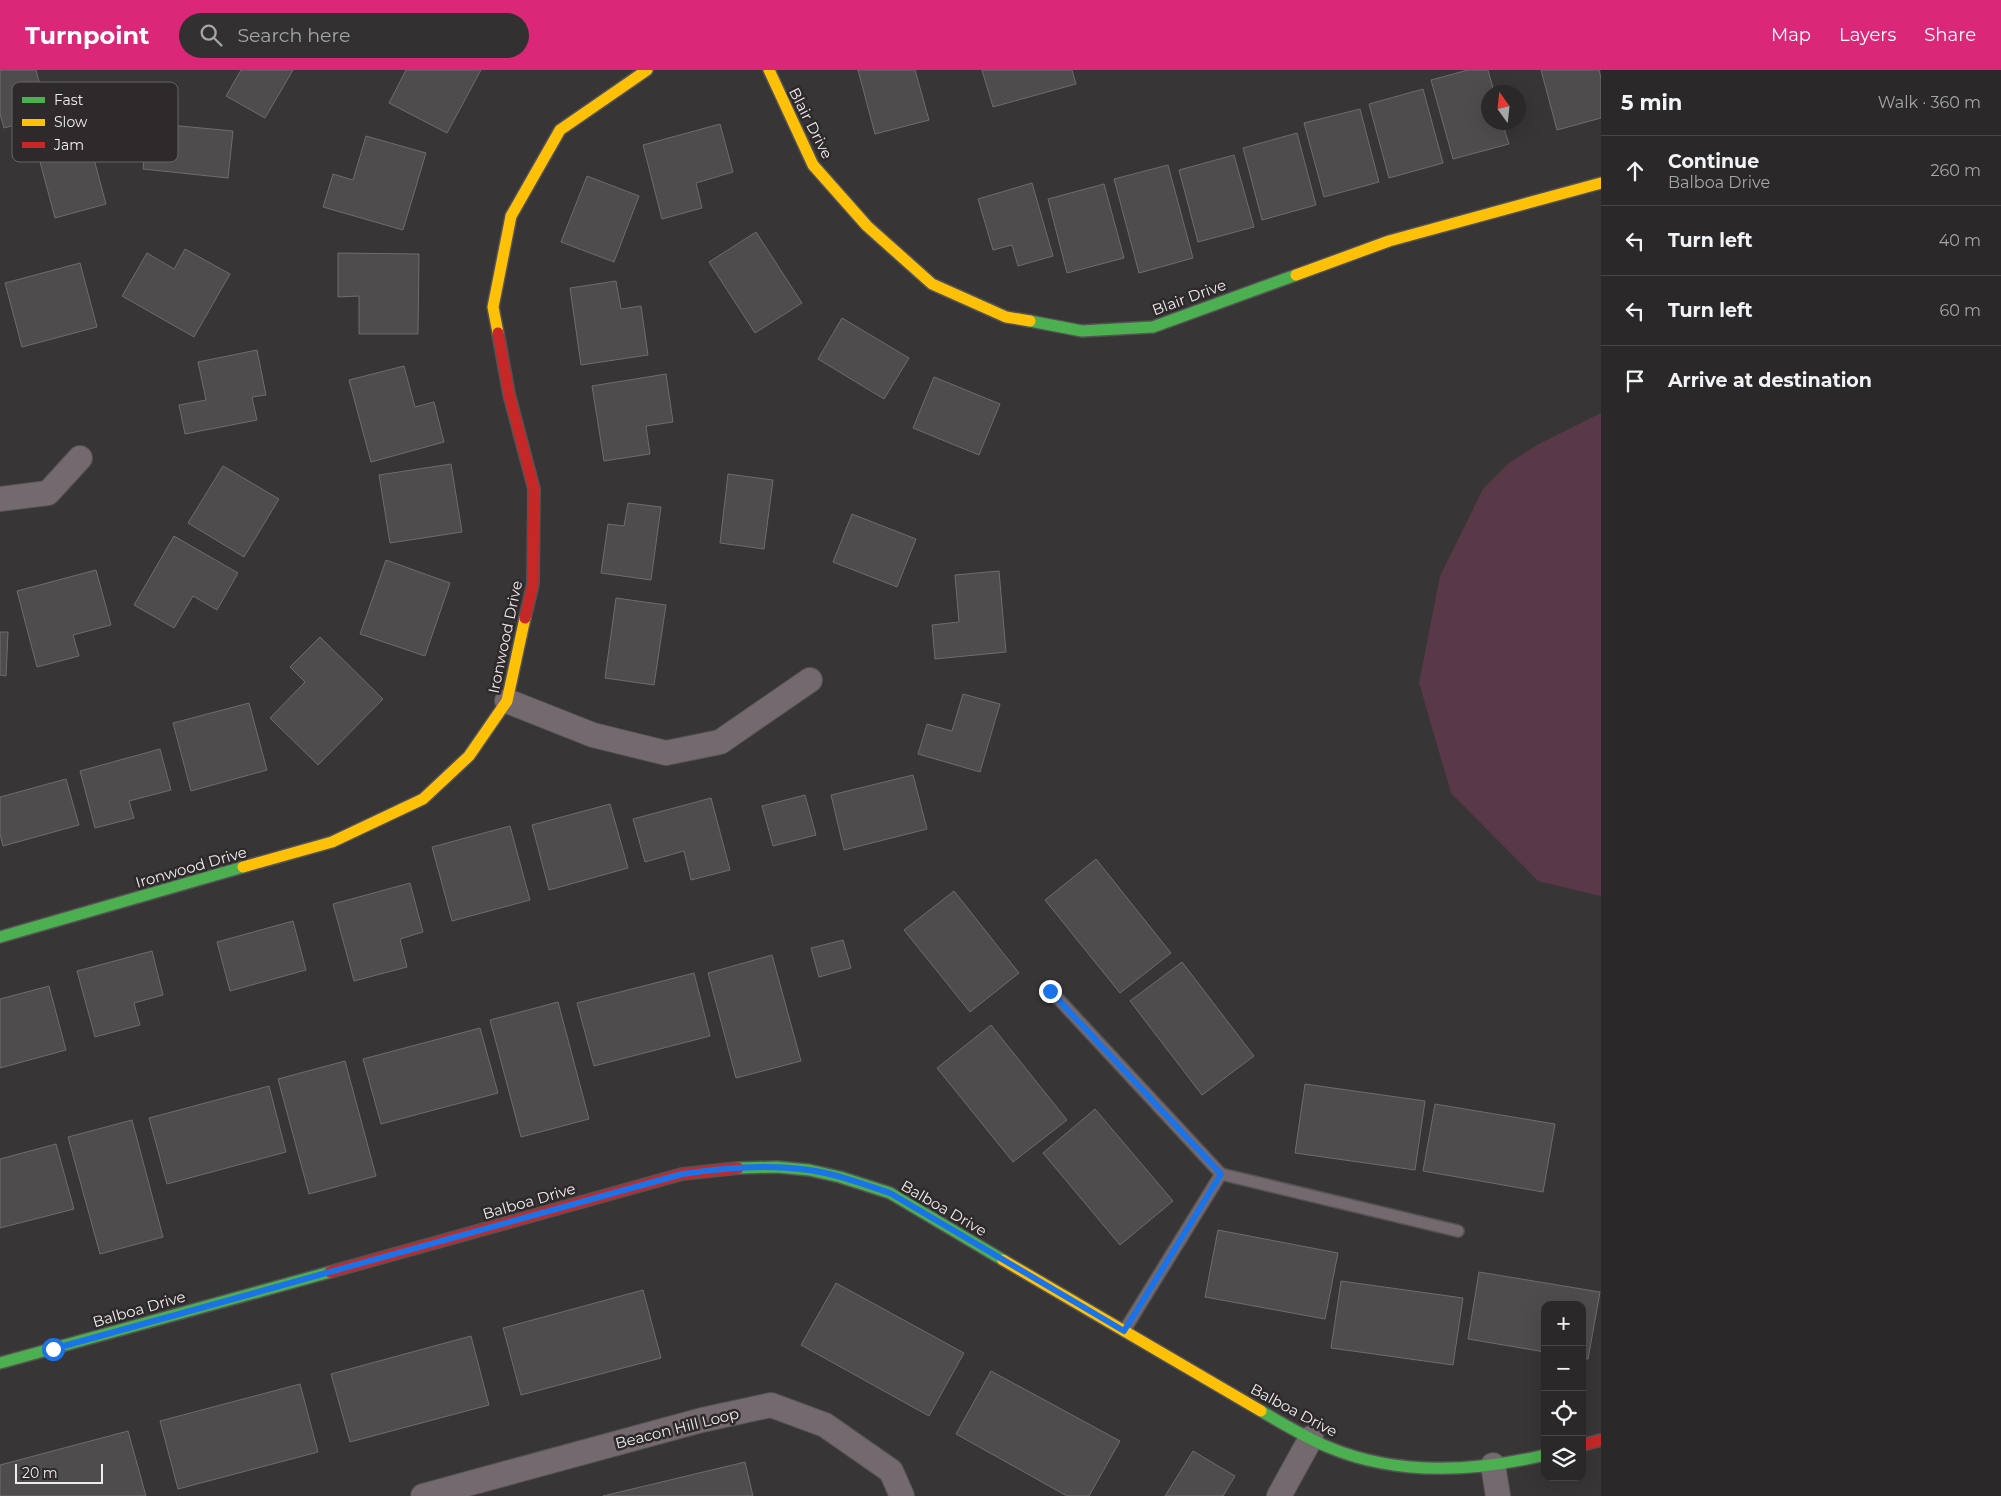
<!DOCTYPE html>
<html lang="en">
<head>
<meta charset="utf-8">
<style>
	body { margin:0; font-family:Montserrat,sans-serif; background:#323030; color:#f1f3f6 }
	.controls { position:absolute; right:15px; bottom:15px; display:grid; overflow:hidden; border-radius:10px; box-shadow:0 5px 20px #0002 }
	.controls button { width:45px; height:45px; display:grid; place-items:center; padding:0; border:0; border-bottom:1px solid #464445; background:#2a2828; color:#f1f3f6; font:25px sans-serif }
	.compass { position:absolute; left:1481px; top:15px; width:45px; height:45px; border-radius:50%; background:#2a2828; box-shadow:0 5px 20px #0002; rotate:345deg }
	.scale { position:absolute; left:15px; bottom:12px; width:88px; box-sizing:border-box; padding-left:5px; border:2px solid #efecee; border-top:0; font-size:14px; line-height:18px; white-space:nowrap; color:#efecee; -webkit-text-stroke:4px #2e2a2c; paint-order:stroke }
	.stop { position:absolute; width:15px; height:15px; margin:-11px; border:4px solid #1a73e8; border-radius:50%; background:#fff }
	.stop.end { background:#1a73e8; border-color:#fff; box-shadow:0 1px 5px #0008 }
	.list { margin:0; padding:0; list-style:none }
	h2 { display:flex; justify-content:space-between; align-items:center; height:65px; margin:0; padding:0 20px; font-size:21px }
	h2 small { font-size:16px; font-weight:400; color:#a5a6a8 }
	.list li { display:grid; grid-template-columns:32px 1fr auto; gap:15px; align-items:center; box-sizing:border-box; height:70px; padding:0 20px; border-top:1px solid #464445 }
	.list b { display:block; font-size:19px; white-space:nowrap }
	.list p { margin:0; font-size:16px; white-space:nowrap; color:#a5a6a8 }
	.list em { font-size:16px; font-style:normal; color:#a5a6a8 }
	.icon { flex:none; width:28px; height:28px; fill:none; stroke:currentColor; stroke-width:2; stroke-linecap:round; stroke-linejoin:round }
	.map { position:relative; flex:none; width:1601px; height:1426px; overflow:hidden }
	header { display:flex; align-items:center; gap:30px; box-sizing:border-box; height:70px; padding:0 25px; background:#db2777; color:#fff }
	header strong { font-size:24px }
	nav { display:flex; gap:28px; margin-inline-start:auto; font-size:18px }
	.search { width:350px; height:45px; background:#323030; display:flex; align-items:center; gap:12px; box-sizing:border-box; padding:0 18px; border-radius:28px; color:#a5a6a8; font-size:19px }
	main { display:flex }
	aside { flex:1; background:#2a2828 }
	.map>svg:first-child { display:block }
	.green { fill:#593847 }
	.building { fill:#4e4c4d; stroke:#6e6c6d }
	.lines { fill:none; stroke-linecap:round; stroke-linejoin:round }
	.lane-casing { stroke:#545353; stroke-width:14 }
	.street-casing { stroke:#545353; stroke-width:26 }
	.fast-casing { stroke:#545353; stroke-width:14 }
	.slow-casing { stroke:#545353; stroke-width:14 }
	.jam-casing { stroke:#545353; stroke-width:14 }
	.lane { stroke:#74696e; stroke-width:11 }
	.street { stroke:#74696e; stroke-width:24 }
	.fast { stroke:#4caf50; stroke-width:11 }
	.slow { stroke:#ffc107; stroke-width:11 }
	.jam { stroke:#c62828; stroke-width:11 }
	.route { stroke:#1a73e8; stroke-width:6 }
	.labels { text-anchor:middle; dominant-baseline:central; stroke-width:5; stroke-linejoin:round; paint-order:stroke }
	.street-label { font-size:15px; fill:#efecee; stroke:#2e2a2c }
	.key { fill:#2e2a2c; stroke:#686466; stroke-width:1 }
	.key-label { font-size:14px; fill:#efecee }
</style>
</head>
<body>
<header>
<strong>Turnpoint</strong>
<div class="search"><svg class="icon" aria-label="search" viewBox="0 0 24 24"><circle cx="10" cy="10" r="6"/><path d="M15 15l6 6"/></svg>Search here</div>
<nav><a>Map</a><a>Layers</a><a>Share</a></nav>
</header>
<main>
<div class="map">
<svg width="1601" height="1426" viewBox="0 0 1601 1426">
	<rect width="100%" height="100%" fill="#383536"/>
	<path class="green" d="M 1601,343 L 1601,826 L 1538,811 L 1451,723 L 1419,613 L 1440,506 L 1483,419 L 1509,393 L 1537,375 Z"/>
	<g class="building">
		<path d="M 0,0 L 36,0 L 48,46 L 4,58 L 0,44 Z"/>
		<path d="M 241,0 L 293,0 L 265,48 L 226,26 Z"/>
		<path d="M 406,0 L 481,0 L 447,63 L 389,33 Z"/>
		<path d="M 858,0 L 915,0 L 929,50 L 875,64 Z"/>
		<path d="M 982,0 L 1072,0 L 1076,14 L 993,37 Z"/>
		<path d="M 1468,0 L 1488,0 L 1494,22 L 1488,22 L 1488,52 L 1502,52 L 1509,74 L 1453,89 L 1431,10 Z"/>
		<path d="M 1541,0 L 1599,0 L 1601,8 L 1601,48 L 1557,60 Z"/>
		<path d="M 1423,19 L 1443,93 L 1389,108 L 1369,34 Z"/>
		<path d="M 1360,39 L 1379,112 L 1324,127 L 1304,53 Z"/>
		<path d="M 148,53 L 233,61 L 228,108 L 143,99 Z"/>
		<path d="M 720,54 L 733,102 L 696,113 L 702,138 L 662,149 L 643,75 Z"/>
		<path d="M 86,59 L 106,134 L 55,148 L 35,73 Z"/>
		<path d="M 1297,63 L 1316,135 L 1262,150 L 1243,78 Z"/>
		<path d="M 366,66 L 426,83 L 403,160 L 323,137 L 333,104 L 353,110 Z"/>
		<path d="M 1234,85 L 1254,157 L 1198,172 L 1179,100 Z"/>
		<path d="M 1168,95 L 1193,188 L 1139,203 L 1114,109 Z"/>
		<path d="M 587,106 L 639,126 L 614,192 L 561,172 Z"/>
		<path d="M 1032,113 L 1053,186 L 1018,196 L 1012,175 L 993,180 L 978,129 Z"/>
		<path d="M 1104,114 L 1124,188 L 1067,203 L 1048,129 Z"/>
		<path d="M 756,162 L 802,233 L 755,263 L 709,192 Z"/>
		<path d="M 185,179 L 230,204 L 194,267 L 122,226 L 147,183 L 174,199 Z"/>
		<path d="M 338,183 L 419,184 L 418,264 L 359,264 L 359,226 L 338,227 Z"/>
		<path d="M 80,193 L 97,257 L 22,277 L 5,213 Z"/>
		<path d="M 616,211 L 621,239 L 641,236 L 648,285 L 581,295 L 570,218 Z"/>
		<path d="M 842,248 L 909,288 L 884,329 L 818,289 Z"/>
		<path d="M 257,280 L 266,325 L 252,327 L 257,350 L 185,364 L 179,335 L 206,330 L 198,292 Z"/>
		<path d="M 404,296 L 415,337 L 434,332 L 444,372 L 371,392 L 349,310 Z"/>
		<path d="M 666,304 L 673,352 L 646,356 L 650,384 L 604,391 L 592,316 Z"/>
		<path d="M 934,307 L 1000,334 L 979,385 L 913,358 Z"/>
		<path d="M 451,394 L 462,462 L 390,473 L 379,405 Z"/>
		<path d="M 223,396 L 279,429 L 244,487 L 188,453 Z"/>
		<path d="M 728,404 L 773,410 L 764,479 L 720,473 Z"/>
		<path d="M 628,433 L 661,437 L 651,510 L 601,503 L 608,454 L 624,456 Z"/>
		<path d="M 852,444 L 916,469 L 897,517 L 833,492 Z"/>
		<path d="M 174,466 L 238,503 L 217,540 L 193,526 L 174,558 L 134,535 Z"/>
		<path d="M 386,490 L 450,513 L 425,586 L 360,564 Z"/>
		<path d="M 96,500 L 111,555 L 73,565 L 79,586 L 37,597 L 17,521 Z"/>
		<path d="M 999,501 L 1006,582 L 935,589 L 932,555 L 959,552 L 955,505 Z"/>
		<path d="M 616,528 L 666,535 L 654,615 L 605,608 Z"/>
		<path d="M 0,562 L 8,562 L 6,606 L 0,605 Z"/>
		<path d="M 320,567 L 383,629 L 318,695 L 270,648 L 305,612 L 290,597 Z"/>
		<path d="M 963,624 L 1000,634 L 980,702 L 918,684 L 927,654 L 952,661 Z"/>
		<path d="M 249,633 L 267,700 L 191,721 L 173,653 Z"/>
		<path d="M 160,679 L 171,720 L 129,731 L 134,748 L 95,758 L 80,701 Z"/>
		<path d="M 913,705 L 927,759 L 844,780 L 831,725 Z"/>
		<path d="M 66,709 L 79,755 L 3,776 L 0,764 L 0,727 Z"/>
		<path d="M 805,725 L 816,765 L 773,776 L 762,736 Z"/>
		<path d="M 711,728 L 730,800 L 691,810 L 684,781 L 645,792 L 633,749 Z"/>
		<path d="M 610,734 L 628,798 L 549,820 L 532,755 Z"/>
		<path d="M 510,756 L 530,830 L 452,851 L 432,777 Z"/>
		<path d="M 1096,789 L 1171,883 L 1120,923 L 1045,830 Z"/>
		<path d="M 410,813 L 423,862 L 400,869 L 407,897 L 354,911 L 333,834 Z"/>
		<path d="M 954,821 L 1019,903 L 970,942 L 904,860 Z"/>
		<path d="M 293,851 L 306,900 L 230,921 L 217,872 Z"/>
		<path d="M 843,870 L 851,898 L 819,907 L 811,878 Z"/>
		<path d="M 152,881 L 163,925 L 134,933 L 140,955 L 95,967 L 77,901 Z"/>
		<path d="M 772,885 L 801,991 L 736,1008 L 708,903 Z"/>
		<path d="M 1182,892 L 1254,986 L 1202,1025 L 1130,931 Z"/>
		<path d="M 694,903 L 710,966 L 594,996 L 577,933 Z"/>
		<path d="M 49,916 L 66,980 L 0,998 L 0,929 Z"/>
		<path d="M 558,932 L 589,1049 L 521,1067 L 490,950 Z"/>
		<path d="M 991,955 L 1067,1050 L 1013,1092 L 937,998 Z"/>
		<path d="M 480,958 L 498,1023 L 381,1054 L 363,989 Z"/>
		<path d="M 345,991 L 376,1106 L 309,1124 L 278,1009 Z"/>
		<path d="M 1305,1014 L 1425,1031 L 1415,1100 L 1295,1083 Z"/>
		<path d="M 269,1016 L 286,1082 L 167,1114 L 149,1048 Z"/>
		<path d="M 1435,1034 L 1555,1054 L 1543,1122 L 1423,1101 Z"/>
		<path d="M 1095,1039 L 1173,1131 L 1120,1175 L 1043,1083 Z"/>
		<path d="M 132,1050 L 163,1167 L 100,1184 L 68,1067 Z"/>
		<path d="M 56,1074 L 74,1139 L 0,1158 L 0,1089 Z"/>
		<path d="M 1218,1160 L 1338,1183 L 1325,1249 L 1205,1227 Z"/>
		<path d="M 1479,1202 L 1600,1222 L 1588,1289 L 1582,1288 L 1582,1235 L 1545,1235 L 1545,1282 L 1468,1269 Z"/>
		<path d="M 1341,1211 L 1463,1228 L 1453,1295 L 1331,1278 Z"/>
		<path d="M 836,1213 L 964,1283 L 929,1346 L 801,1275 Z"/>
		<path d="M 643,1220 L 661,1288 L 521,1325 L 503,1258 Z"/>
		<path d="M 471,1266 L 489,1335 L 350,1372 L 331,1304 Z"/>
		<path d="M 991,1301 L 1120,1371 L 1089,1426 L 1067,1426 L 956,1364 Z"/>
		<path d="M 300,1314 L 318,1382 L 178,1419 L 160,1351 Z"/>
		<path d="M 128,1361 L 146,1426 L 0,1426 L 0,1395 Z"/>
		<path d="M 1193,1381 L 1235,1406 L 1223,1426 L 1165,1426 Z"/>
		<path d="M 745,1392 L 753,1426 L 603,1426 Z"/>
	</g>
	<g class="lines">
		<g class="lane-casing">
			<g id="lane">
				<path d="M 1051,921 L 1221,1104"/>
				<path d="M 1124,1261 L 1221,1104 L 1458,1161"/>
			</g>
		</g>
		<g class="street-casing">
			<g id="street">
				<path d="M 0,429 L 48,423 L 80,388"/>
				<path d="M 507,631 L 593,665 L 666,683 L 720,672 L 810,610"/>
				<path d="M 1493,1395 L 1498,1426"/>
				<path d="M 423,1426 L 702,1350 L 771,1335 L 825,1355 L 891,1401 L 902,1426"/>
				<path d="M 1279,1426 L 1311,1368"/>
			</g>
		</g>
		<g class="fast-casing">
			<g id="fast">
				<path d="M 1030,251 L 1082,261 L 1153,257 L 1296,205"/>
				<path d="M 0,867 L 243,797"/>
				<path d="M 738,1098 L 777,1097 L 809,1100 L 840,1107 L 890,1123 L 1003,1190"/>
				<path d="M 0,1293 L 330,1202"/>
				<path d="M 1261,1341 C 1283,1354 1305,1367 1328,1377 C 1397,1406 1474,1402 1545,1385"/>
			</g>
		</g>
		<g class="slow-casing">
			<g id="slow">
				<path d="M 769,0 L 813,95 L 867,156 L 932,214 L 1006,247 L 1030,251"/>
				<path d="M 1296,205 L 1389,171 L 1601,113"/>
				<path d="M 498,263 L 493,237 L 511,146 L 560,60 L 647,0"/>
				<path d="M 243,797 L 332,772 L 423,729 L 469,686 L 507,631 L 525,548"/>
				<path d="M 1003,1190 L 1261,1341"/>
			</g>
		</g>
		<g class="jam-casing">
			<g id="jam">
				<path d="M 498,263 L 509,324 L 534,419 L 533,514 L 525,548"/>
				<path d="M 330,1202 L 682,1104 L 738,1098"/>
				<path d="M 1582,1375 L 1601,1370"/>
			</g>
		</g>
		<use href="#lane" class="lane"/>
		<use href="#street" class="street"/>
		<use href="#fast" class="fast"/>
		<use href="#slow" class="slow"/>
		<use href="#jam" class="jam"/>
	</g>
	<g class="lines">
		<path class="route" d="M 53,1279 L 682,1104 C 724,1098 766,1094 809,1100 C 837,1104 863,1114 890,1123 L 1124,1261 L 1221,1104 L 1050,921"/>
	</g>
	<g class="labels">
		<g class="street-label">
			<text transform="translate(811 53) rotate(63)">Blair Drive</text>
			<text transform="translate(1189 227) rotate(-20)">Blair Drive</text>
			<text transform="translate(505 567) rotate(-78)">Ironwood Drive</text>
			<text transform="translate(191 797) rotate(-16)">Ironwood Drive</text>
			<text transform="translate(529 1131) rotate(-16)">Balboa Drive</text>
			<text transform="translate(944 1138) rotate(30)">Balboa Drive</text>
			<text transform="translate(139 1239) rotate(-16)">Balboa Drive</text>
			<text transform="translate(1294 1340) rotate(28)">Balboa Drive</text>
			<text transform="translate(677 1358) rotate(-14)">Beacon Hill Loop</text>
		</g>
	</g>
	<rect x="12" y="12" width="166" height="80" rx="8" class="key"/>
	<rect x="22" y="27" width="23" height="6" fill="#4caf50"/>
	<rect x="22" y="49" width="23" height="7" fill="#ffc107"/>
	<rect x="22" y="72" width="23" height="6" fill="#c62828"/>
	<g class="key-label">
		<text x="54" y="35">Fast</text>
		<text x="54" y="57">Slow</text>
		<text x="54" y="80">Jam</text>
	</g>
</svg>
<div class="controls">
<button>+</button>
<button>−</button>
<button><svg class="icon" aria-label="locate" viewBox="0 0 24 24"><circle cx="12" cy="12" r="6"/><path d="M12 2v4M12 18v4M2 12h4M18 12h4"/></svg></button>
<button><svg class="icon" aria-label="layers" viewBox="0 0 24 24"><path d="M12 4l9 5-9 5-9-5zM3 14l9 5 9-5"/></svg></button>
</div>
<svg class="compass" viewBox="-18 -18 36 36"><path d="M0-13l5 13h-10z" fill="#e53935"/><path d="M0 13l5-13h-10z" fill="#a5a6a8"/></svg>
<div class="scale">20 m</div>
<div class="stop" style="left:53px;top:1279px"></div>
<div class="stop end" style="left:1050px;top:921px"></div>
</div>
<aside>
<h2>5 min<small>Walk · 360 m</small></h2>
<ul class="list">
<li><svg class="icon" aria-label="ahead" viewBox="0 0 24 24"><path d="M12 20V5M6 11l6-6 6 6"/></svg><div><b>Continue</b><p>Balboa Drive</p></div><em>260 m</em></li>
<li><svg class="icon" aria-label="left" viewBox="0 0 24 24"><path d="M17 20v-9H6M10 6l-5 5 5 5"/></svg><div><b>Turn left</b></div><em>40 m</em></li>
<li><svg class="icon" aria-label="left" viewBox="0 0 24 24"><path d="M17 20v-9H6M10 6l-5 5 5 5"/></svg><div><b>Turn left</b></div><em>60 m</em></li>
<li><svg class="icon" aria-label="arrive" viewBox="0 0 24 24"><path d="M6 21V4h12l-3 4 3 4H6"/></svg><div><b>Arrive at destination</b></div></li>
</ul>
</aside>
</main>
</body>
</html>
